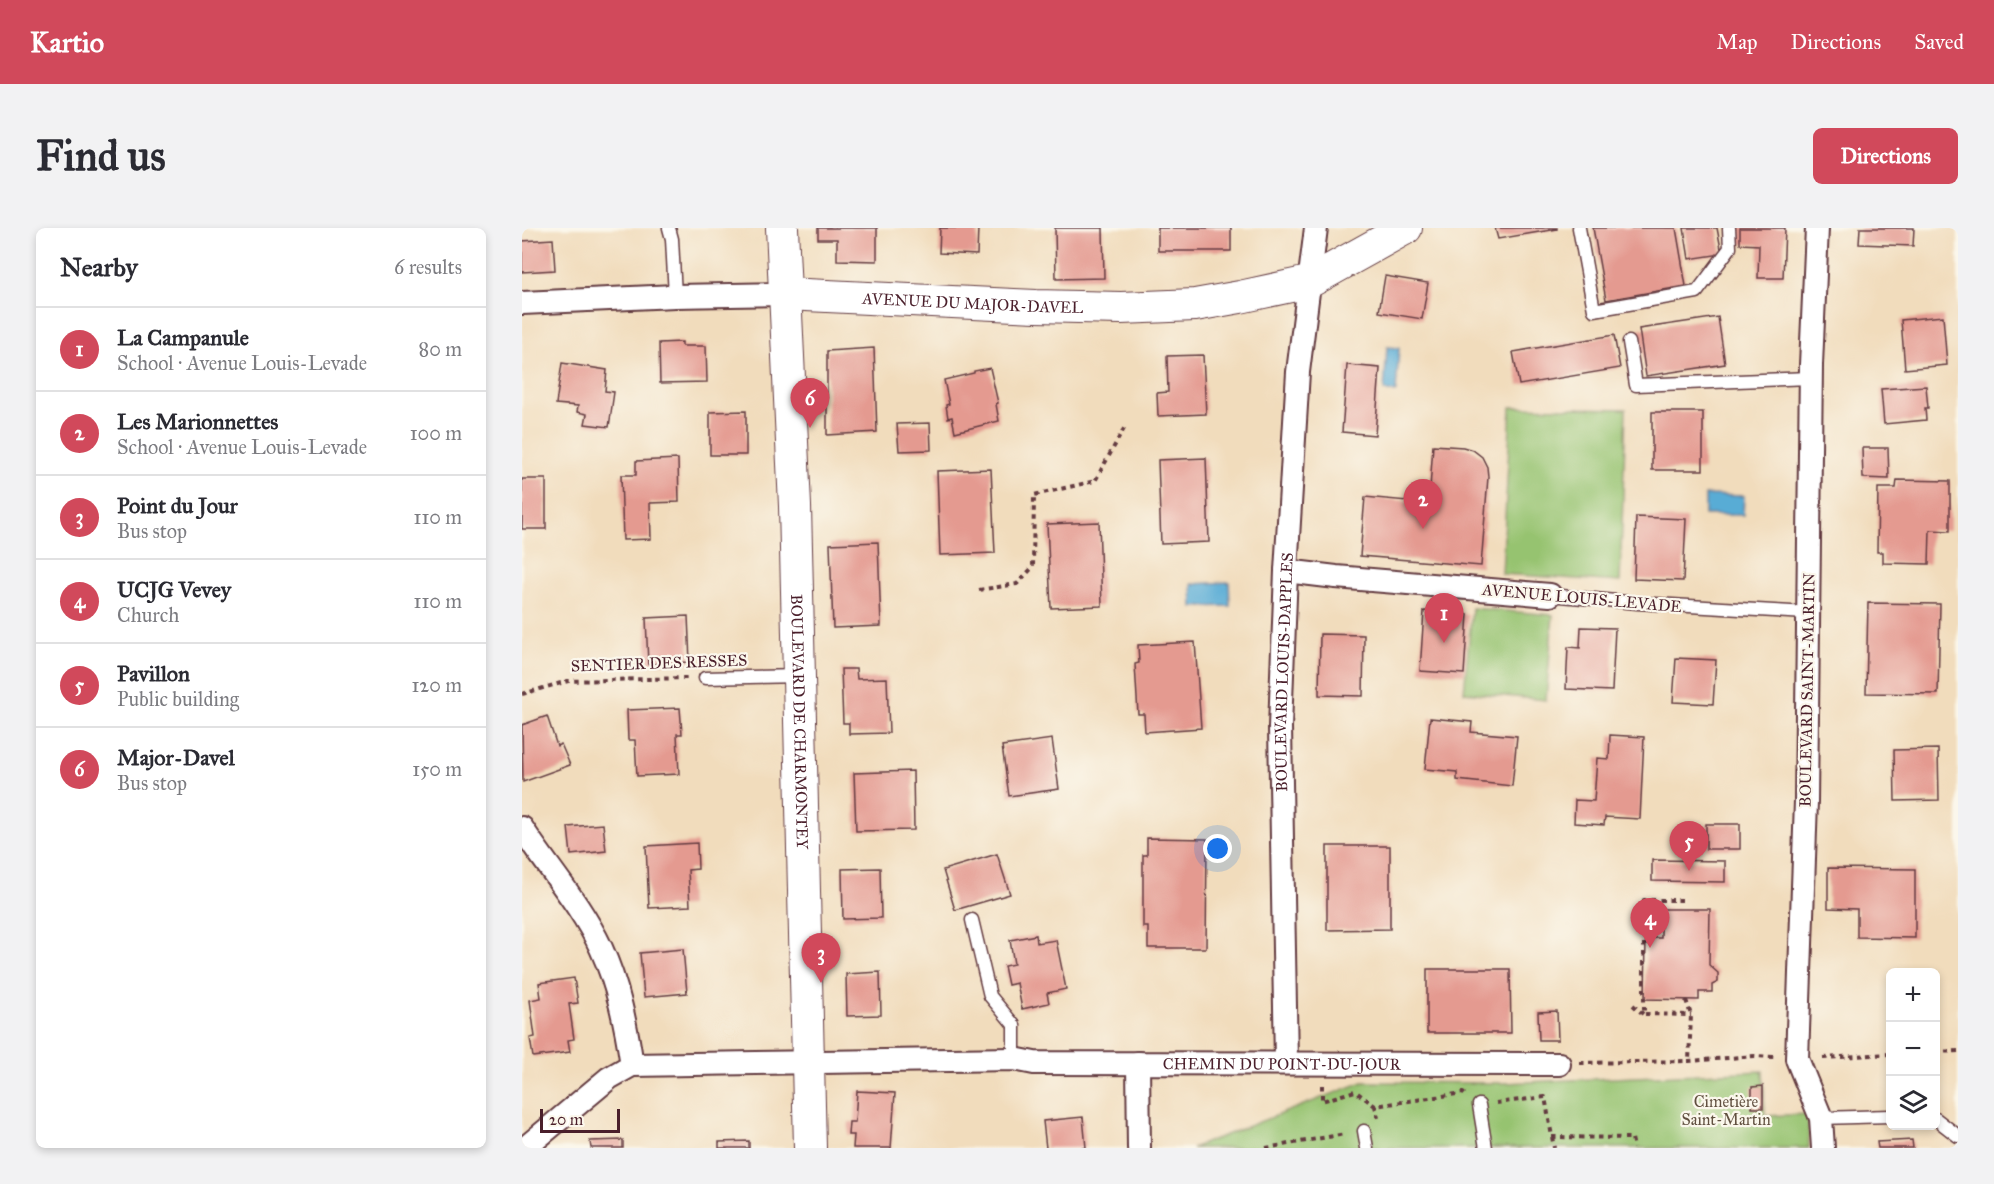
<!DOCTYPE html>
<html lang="en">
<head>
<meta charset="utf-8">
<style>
	body { margin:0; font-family:"IM FELL Great Primer",serif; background:#f2f2f3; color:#2b2b33 }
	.controls { position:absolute; right:18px; bottom:18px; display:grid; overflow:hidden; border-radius:9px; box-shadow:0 3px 9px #0003 }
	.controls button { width:54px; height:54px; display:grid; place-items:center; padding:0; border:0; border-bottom:2px solid #e1e1e2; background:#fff; color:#2b2b33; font:30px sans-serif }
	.scale { position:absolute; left:18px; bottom:15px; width:80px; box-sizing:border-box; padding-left:6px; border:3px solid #4a1f2b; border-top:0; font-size:16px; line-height:21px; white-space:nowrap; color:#4a1f2b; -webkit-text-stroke:4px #fbf7ec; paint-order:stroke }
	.you { position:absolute; left:696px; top:621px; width:21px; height:21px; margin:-15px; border:4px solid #fff; border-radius:50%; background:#1a73e8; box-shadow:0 0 0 9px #1a73e833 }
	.badge { display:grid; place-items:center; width:39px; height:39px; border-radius:50%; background:#d1495b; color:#fff; font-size:20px; font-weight:700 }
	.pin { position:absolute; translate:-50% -50px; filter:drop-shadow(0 2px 3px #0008) }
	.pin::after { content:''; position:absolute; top:32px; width:21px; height:18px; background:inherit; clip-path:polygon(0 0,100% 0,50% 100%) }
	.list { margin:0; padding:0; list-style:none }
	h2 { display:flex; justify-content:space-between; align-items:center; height:78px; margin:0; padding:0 24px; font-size:26px }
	h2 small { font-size:20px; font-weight:400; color:#7c7c81 }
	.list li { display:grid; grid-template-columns:39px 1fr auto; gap:18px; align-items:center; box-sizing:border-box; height:84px; padding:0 24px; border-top:2px solid #e1e1e2 }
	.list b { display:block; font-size:22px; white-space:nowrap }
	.list p { margin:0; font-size:20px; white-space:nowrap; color:#7c7c81 }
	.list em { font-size:20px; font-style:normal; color:#7c7c81 }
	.icon { flex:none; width:33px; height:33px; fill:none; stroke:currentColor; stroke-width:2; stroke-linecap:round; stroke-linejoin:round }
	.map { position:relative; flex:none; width:1436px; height:920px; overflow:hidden; border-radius:9px }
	header { display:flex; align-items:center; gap:36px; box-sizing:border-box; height:84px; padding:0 30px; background:#d1495b; color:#fff }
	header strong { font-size:28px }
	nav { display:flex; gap:33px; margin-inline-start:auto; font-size:21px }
	.intro { display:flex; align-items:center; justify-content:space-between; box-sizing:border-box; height:144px; padding:0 36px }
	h1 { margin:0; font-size:42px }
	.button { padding:15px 27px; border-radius:9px; background:#d1495b; color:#fff; font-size:21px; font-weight:700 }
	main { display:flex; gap:36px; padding:0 36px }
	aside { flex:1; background:#fff; border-radius:9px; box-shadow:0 3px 9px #0003 }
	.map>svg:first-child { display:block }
	.green { fill:#96c370; stroke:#70714e; stroke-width:1.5 }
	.water { fill:#59acd5; stroke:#526680; stroke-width:1.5 }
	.building { fill:#e49a90 }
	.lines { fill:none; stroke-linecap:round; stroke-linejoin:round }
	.lane-casing { stroke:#633b41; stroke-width:15 }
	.street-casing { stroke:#633b41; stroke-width:26 }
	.secondary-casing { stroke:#633b41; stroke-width:34 }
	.path { stroke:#633b41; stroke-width:4; stroke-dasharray:4.5 4.5; stroke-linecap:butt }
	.lane { stroke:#fff; stroke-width:12 }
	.street { stroke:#fff; stroke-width:22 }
	.secondary { stroke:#fff; stroke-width:32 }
	.labels { text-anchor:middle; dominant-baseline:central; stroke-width:4.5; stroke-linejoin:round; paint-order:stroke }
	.street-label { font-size:16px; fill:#4a1f2b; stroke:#fbf7ec }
	.park-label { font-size:16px; fill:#615040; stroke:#fbf7ec }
</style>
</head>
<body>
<header>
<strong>Kartio</strong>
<nav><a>Map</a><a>Directions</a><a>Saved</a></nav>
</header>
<div class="intro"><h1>Find us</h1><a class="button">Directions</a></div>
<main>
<aside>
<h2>Nearby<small>6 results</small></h2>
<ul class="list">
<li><span class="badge">1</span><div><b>La Campanule</b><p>School · Avenue Louis-Levade</p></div><em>80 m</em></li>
<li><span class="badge">2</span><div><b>Les Marionnettes</b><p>School · Avenue Louis-Levade</p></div><em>100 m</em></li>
<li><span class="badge">3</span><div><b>Point du Jour</b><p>Bus stop</p></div><em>110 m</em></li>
<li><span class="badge">4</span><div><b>UCJG Vevey</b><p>Church</p></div><em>110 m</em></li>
<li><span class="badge">5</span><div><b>Pavillon</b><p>Public building</p></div><em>120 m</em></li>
<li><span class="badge">6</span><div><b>Major-Davel</b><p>Bus stop</p></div><em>150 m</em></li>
</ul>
</aside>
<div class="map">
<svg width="1436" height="920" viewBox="0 0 1436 920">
	<rect width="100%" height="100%" fill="#fbf7ec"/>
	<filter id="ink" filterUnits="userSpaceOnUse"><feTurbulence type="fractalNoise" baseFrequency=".0167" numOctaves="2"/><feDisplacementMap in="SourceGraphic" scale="12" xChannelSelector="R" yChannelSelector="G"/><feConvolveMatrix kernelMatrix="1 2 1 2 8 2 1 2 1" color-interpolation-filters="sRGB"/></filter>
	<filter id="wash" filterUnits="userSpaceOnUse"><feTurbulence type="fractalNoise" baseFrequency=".008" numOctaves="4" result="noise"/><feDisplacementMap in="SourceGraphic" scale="24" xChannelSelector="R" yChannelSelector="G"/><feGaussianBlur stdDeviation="1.35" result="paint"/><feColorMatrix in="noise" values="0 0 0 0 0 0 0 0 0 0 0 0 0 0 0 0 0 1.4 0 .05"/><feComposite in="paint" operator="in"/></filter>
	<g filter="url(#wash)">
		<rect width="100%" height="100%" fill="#f1dcbc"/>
		<g class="green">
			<path d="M 989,179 L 1104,181 L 1098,354 L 980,346 Z"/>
			<path d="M 950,380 L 1031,387 L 1024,472 L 942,464 Z"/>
			<path d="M 1241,843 L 1243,888 L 1286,886 L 1287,920 L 670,920 L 841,854 L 983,855 Z"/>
		</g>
		<g class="water">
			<path d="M 865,119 L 877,120 L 874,164 L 862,163 Z"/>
			<path d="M 1183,267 L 1222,268 L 1221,287 L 1183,287 Z"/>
			<path d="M 707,354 L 708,378 L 671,379 L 670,356 Z"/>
		</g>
		<g id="blocks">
			<g class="building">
				<path d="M 296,0 L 355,0 L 355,33 L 315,32 L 315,11 L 296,11 Z"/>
				<path d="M 418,0 L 456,0 L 455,27 L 417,25 Z"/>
				<path d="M 533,0 L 581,0 L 582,50 L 534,51 Z"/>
				<rect x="636" y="0" width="73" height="23"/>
				<path d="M 973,0 L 1035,0 L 1035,1 L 976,11 Z"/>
				<path d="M 1071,0 L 1154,0 L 1164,58 L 1084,72 Z"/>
				<path d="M 1162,0 L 1195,0 L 1200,26 L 1167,31 Z"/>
				<path d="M 1218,0 L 1263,0 L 1261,50 L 1236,50 L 1237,17 L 1218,16 Z"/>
				<path d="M 1338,0 L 1392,0 L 1391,18 L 1337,16 Z"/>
				<path d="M 31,11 L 33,42 L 0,44 L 0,13 Z"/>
				<path d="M 863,48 L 906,55 L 900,91 L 857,84 Z"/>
				<path d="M 1421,88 L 1425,137 L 1383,141 L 1379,92 Z"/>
				<path d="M 1196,89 L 1203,136 L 1124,148 L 1117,101 Z"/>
				<path d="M 1092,107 L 1098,140 L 997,157 L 991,124 Z"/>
				<path d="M 160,114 L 160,118 L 184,118 L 185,154 L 138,155 L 137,115 Z"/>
				<path d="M 352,120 L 355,204 L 305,207 L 305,123 Z"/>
				<path d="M 681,127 L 684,186 L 636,188 L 635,165 L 646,164 L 645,128 Z"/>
				<path d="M 40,135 L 85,142 L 83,163 L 92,164 L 87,199 L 63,196 L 65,186 L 55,184 L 56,178 L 34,176 Z"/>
				<path d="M 825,137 L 858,140 L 853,207 L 820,204 Z"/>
				<path d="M 468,140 L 476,175 L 474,176 L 477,193 L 433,204 L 430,189 L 426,190 L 424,177 L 427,176 L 422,152 L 452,145 L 452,143 Z"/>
				<path d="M 1404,158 L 1406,180 L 1403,180 L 1404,192 L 1362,196 L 1359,161 Z"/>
				<path d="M 224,183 L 224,227 L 188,227 L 188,184 Z"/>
				<rect x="1130" y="184" width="51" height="58"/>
				<path d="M 408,195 L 409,222 L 377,223 L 375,196 Z"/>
				<path d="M 911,217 L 941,219 L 951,222 L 960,229 L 965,239 L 966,249 L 959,338 L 838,328 L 843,269 L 907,275 Z"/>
				<path d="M 1340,220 L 1366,220 L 1367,251 L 1341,250 Z"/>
				<path d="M 684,230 L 687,314 L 639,316 L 636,232 Z"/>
				<path d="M 156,231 L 157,274 L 128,275 L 129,311 L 101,312 L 99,247 L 114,247 L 114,233 Z"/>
				<path d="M 469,241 L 473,325 L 418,327 L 415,243 Z"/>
				<rect x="0" y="251" width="24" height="50"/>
				<path d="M 1375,252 L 1428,253 L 1428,303 L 1408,302 L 1407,336 L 1361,335 L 1361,324 L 1355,324 L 1356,260 L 1374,260 Z"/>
				<path d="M 1114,289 L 1164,291 L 1161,353 L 1112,351 Z"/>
				<path d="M 577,294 L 580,378 L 529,380 L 525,296 Z"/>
				<path d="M 356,314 L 359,398 L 311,400 L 308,316 Z"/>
				<path d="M 1346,375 L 1418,376 L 1416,466 L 1344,465 Z"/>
				<path d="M 902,383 L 946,386 L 942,446 L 898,443 Z"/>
				<path d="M 166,388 L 168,434 L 126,436 L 124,390 Z"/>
				<path d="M 1059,399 L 1093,400 L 1090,463 L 1044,461 L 1046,419 L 1058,420 Z"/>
				<path d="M 798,406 L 842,407 L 841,468 L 797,467 Z"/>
				<path d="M 673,414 L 679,500 L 623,504 L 622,486 L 616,486 L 613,436 L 617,435 L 616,417 Z"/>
				<path d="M 1154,430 L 1194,432 L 1191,476 L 1151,474 Z"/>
				<path d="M 319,441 L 334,441 L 335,451 L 365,450 L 367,505 L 327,506 L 327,495 L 321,495 Z"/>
				<path d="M 158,480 L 160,506 L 155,506 L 157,546 L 115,548 L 113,512 L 106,512 L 105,482 Z"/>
				<path d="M 25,488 L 35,518 L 39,516 L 48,537 L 1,554 L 0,497 Z"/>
				<path d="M 908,490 L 950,494 L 949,504 L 995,508 L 990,558 L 935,552 L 935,544 L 903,541 Z"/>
				<path d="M 1088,507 L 1122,509 L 1118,591 L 1083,589 L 1082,597 L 1052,595 L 1053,572 L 1072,573 L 1075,530 L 1087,531 Z"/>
				<path d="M 530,511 L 537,561 L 487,568 L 480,518 Z"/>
				<path d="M 1416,521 L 1417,572 L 1373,573 L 1372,522 Z"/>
				<path d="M 391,543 L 392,602 L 334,603 L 332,545 Z"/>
				<path d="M 81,596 L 84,623 L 49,627 L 46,599 Z"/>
				<rect x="1184" y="596" width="34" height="25"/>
				<path d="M 625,610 L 685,611 L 684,720 L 626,720 L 626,699 L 621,699 L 621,627 L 625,627 Z"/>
				<path d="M 175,615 L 176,641 L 166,642 L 168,678 L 127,680 L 124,618 Z"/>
				<path d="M 805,618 L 868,618 L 868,701 L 805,702 Z"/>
				<path d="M 475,626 L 488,666 L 433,682 L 421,642 Z"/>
				<path d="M 1130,632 L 1203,633 L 1203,654 L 1130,653 Z"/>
				<path d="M 358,640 L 359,690 L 321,691 L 320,641 Z"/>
				<path d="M 1306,640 L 1393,641 L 1393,710 L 1335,709 L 1335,681 L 1306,680 Z"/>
				<path d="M 1139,681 L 1188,681 L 1187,737 L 1196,745 L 1196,754 L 1190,757 L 1190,764 L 1177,764 L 1177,772 L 1123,771 L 1124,710 L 1139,710 Z"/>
				<path d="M 514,707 L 515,715 L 534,712 L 544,761 L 525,765 L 527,775 L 500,781 L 495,755 L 486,757 L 482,738 L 492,736 L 488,712 Z"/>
				<path d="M 161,721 L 165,765 L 122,769 L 118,725 Z"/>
				<path d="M 905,741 L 988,741 L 989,805 L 905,805 Z"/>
				<path d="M 358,744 L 359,787 L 325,788 L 324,746 Z"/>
				<path d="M 52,750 L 56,775 L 47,776 L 52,811 L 46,812 L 48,824 L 11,829 L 8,810 L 13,809 L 8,772 L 19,770 L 17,755 Z"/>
				<path d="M 1035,783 L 1036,812 L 1017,812 L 1016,784 Z"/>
				<path d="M 1241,858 L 1241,880 L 1230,880 L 1230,859 Z"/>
				<path d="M 335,863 L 373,865 L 369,920 L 331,920 L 332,907 L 326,907 L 327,894 L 333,894 Z"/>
				<path d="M 561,889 L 564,920 L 524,920 L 521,893 Z"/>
				<path d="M 101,912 L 101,920 L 69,920 L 68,913 Z"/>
				<path d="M 1390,912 L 1391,920 L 1356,920 L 1355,914 Z"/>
				<path d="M 227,913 L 227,920 L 197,920 L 197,914 Z"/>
			</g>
		</g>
	</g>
	<g filter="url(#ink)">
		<use href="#blocks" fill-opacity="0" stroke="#633b41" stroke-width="1.5"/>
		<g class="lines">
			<g class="lane-casing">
				<g id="lane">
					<path d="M 147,0 L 150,11 L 153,68"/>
					<path d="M 1057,0 L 1072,82 L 1175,64 L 1208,20 L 1207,0"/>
					<path d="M 1107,114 L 1114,157 L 1289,150"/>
					<path d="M 1028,367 L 1116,375 L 1285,385"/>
					<path d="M 183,450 L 277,448"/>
					<path d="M 450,692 L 468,768 L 492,797 L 492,831"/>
					<path d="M 957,877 L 964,920"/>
					<path d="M 1299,890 L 1368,888"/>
					<path d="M 1414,891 L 1436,908"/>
					<path d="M 842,903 L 845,920"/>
				</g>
			</g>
			<g class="street-casing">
				<g id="street">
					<path d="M 1295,0 L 1289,137 L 1284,573 L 1275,831 L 1299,890 L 1301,920"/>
					<path d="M 0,75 L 153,68 L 263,66"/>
					<path d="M 764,343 L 814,349 L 1028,367"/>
					<path d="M 0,600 C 26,640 59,677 79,720 C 96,757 104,797 110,837"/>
					<path id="s1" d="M 764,834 L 758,499 L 764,343 L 776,144 L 794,0"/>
					<path d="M 616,835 L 617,920"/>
					<path id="s2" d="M 3,920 L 87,850 L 110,837 L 492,831 L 512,835 L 1037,836"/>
				</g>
			</g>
			<g class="secondary-casing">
				<g id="secondary">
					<path id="s3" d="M 260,0 L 273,278 L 288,920"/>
					<path id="s4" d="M 263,66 L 514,78 L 599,80 L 673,77 L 718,69 L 787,54 L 884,0"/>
				</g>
			</g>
			<g class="path">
				<path d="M 457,362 L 495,356 L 511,339 L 512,267 L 573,253 L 604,197"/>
				<path d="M 0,466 L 46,453 L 165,450"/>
				<path d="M 1160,672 L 1122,672 L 1122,786 L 1169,787"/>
				<path d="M 1164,772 L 1169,787 L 1167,833"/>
				<path d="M 1111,777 L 1121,786"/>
				<path d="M 1414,824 L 1436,823"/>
				<path d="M 1301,830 L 1368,826"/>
				<path d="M 1058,835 L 1167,833 L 1233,828 L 1252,829"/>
				<path d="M 800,857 L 800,873 L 833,863 L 853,878"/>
				<path d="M 974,875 L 1023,869 L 1032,920"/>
				<path d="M 856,890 L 853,878 L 941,865 L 943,867"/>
				<path d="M 1030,909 L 1110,910 L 1112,920"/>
				<path d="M 744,920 L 823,906"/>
			</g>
			<use href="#lane" class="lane"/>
			<use href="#street" class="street"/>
			<use href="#secondary" class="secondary"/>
		</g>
	</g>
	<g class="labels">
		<g class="street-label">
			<text stroke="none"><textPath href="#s4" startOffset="188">AVENUE DU MAJOR-DAVEL</textPath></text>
			<text transform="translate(1060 370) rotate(5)">AVENUE LOUIS-LEVADE</text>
			<text transform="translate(137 435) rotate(-2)">SENTIER DES RESSES</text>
			<text stroke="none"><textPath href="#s1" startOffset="390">BOULEVARD LOUIS-DAPPLES</textPath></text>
			<text transform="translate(1285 462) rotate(-89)">BOULEVARD SAINT-MARTIN</text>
			<text stroke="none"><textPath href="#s3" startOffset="494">BOULEVARD DE CHARMONTEY</textPath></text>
			<text stroke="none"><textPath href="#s2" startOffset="786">CHEMIN DU POINT-DU-JOUR</textPath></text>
		</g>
		<g class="park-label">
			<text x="1204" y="873">Cimetière<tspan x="1204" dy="18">Saint-Martin</tspan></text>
		</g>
	</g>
</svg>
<div class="controls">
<button>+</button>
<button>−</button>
<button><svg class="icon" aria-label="layers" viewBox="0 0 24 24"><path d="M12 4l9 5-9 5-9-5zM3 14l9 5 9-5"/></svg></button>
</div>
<div class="scale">20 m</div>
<div class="you"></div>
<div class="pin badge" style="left:922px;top:415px">1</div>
<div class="pin badge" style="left:901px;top:301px">2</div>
<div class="pin badge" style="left:299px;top:755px">3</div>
<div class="pin badge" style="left:1128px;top:720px">4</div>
<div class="pin badge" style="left:1167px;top:643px">5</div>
<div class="pin badge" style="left:288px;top:200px">6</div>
</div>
</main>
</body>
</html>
